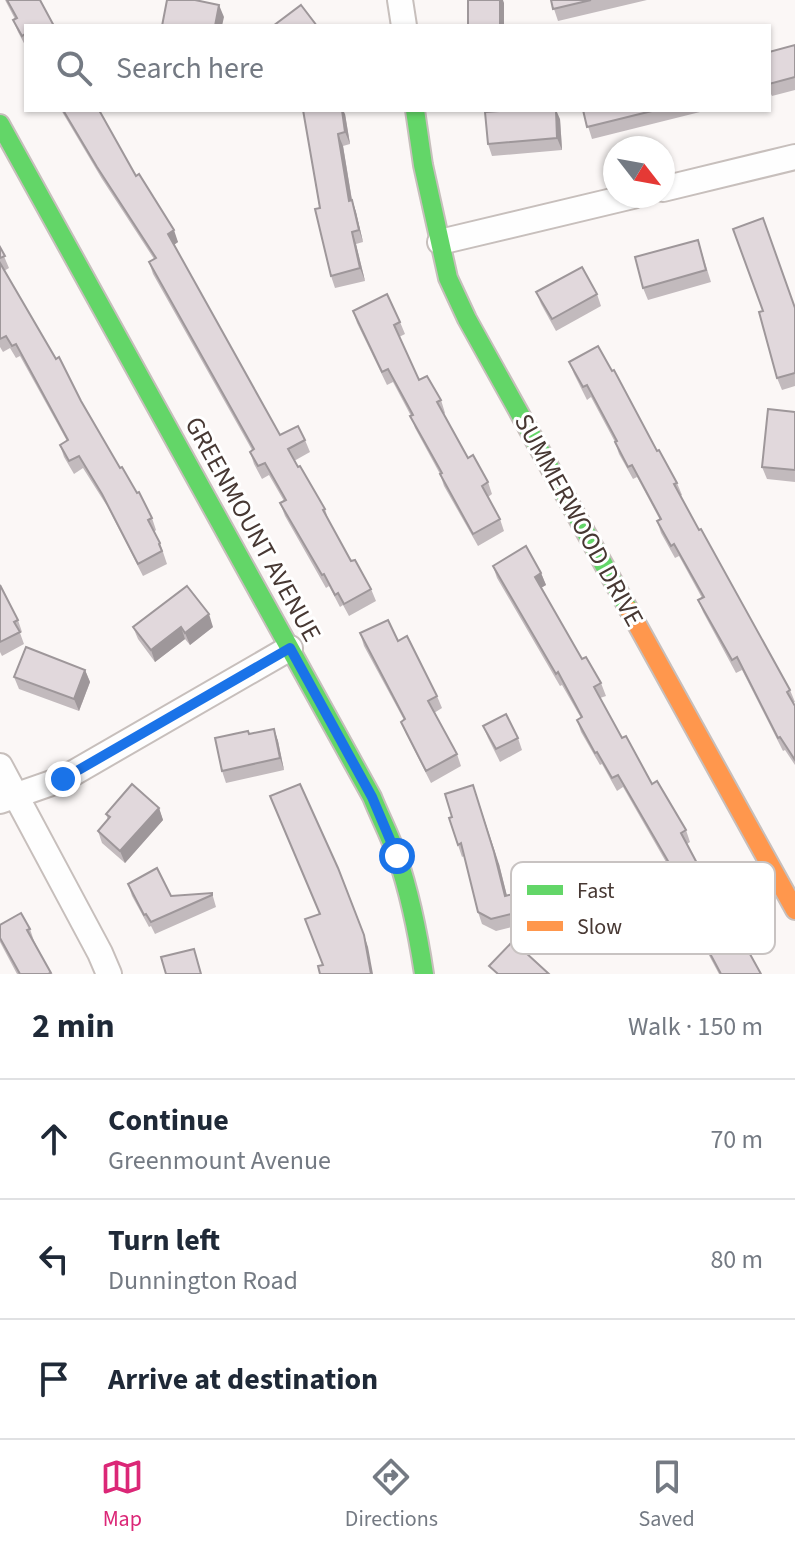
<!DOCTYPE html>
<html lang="en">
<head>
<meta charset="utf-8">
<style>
	body { margin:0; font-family:"Source Sans 3",sans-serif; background:#f6f6f7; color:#1f2937 }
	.compass { position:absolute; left:603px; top:136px; width:72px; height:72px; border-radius:50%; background:#fff; box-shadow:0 2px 6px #0004; rotate:121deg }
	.stop { position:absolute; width:24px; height:24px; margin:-18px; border:6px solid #1a73e8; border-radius:50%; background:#fff }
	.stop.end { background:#1a73e8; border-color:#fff; box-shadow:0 2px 8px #0008 }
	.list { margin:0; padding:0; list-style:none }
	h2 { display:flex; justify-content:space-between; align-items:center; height:104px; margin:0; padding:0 32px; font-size:34px }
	h2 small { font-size:26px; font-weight:400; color:#747a83 }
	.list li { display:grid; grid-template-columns:52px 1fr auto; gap:24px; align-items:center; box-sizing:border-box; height:120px; padding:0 32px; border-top:2px solid #e0e1e3 }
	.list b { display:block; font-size:30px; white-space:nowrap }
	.list p { margin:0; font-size:26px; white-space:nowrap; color:#747a83 }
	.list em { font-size:26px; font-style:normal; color:#747a83 }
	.icon { flex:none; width:44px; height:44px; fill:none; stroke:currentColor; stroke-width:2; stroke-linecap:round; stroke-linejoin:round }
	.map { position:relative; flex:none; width:795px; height:974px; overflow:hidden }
	.search { position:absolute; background:#fff; box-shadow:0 2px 6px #0004; left:24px; right:24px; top:24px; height:88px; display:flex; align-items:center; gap:20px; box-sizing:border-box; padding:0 28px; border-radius:0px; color:#747a83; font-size:30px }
	.sheet { height:464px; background:#fff }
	nav { display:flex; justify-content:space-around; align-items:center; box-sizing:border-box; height:112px; border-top:2px solid #e0e1e3; background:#fff; font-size:22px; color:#747a83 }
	nav a { display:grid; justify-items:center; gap:4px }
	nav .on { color:#db2777 }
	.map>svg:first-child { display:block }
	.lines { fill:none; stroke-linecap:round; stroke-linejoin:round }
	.street-casing { stroke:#c7bfbc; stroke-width:28 }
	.fast-casing { stroke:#c7bfbc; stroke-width:22 }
	.slow-casing { stroke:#c7bfbc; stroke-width:22 }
	.street { stroke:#fefefe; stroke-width:24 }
	.fast { stroke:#63d668; stroke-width:18 }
	.slow { stroke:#ff974d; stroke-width:18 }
	.wall { fill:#c2babd }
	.shaded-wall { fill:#9e979a }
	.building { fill:#e1d8dc; stroke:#9e979a; stroke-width:2 }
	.route { stroke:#1a73e8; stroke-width:10 }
	.labels { text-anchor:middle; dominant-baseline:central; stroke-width:6; stroke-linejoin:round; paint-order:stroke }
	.street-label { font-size:26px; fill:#473833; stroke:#fff }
	.key { fill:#fff; stroke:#c8c3c2; stroke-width:2 }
	.key-label { font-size:22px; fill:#473833 }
</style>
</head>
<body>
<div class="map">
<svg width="795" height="974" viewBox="0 0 795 974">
	<rect width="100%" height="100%" fill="#fbf7f6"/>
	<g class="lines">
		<g class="street-casing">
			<g id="street">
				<path d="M 400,0 L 404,26"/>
				<path d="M 663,189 L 795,157"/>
				<path d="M 440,242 L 633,196"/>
				<path d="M 0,766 L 100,953 L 109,974"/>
				<path d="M 0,801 L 63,779 L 290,648"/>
			</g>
		</g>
		<g class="fast-casing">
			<g id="fast">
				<path d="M 415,110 L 423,165 L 448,278 L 467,319 L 629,610"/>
				<path d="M 0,124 L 372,797 C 380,817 390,836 397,856 C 410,894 418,934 424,974"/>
			</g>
		</g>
		<g class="slow-casing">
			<path id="slow" d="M 629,610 L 795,910"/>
		</g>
		<use href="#street" class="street"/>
		<use href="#fast" class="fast"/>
		<use href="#slow" class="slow"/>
	</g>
	<g class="wall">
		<path d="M 5,0 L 40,0 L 26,26 L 26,47 L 18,32 L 13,20 L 15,19 Z"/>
		<path d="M 551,0 L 647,0 L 558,21 Z"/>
		<path d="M 795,45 L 795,90 L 772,96 L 771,94 L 769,95 L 769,52 Z"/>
		<path d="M 61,110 L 99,110 L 136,176 L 178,242 L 174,245 L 280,435 L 305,440 L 310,452 L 294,461 L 325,509 L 329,522 L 351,561 L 371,589 L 376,601 L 349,616 L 343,605 L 340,607 L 329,586 L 326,588 L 285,516 L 280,503 L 284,501 L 269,475 L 262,479 L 254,464 L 250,452 L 252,450 L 153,274 L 149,262 L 154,259 L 102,179 Z"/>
		<path d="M 303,110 L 345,114 L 350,144 L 343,146 L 352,200 L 356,212 L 363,242 L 356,244 L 365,281 L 335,288 L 331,276 Z"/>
		<path d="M 583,110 L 708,110 L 592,139 Z"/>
		<path d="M 560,119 L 562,150 L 492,156 L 488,144 Z"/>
		<path d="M 698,240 L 711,282 L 648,300 L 643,288 Z"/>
		<path d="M 0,247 L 9,268 L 4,271 L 120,468 L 152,518 L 156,530 L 154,532 L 160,543 L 167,564 L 143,576 L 107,506 L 83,468 L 74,474 L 64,457 L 60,445 L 67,441 L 20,356 L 16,358 L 10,348 L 3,352 L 0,347 Z"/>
		<path d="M 536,292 L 597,294 L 601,306 L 556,331 L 541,304 Z"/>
		<path d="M 795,307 L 795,386 L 782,390 L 777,378 Z"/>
		<path d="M 353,311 L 400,322 L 405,334 L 399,337 L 419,380 L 441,400 L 445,413 L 444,414 L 468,458 L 488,482 L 492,494 L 488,497 L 500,519 L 504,531 L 478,546 L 444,486 L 440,474 L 415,428 L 411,416 L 393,382 L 387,385 L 357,323 Z"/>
		<path d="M 569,362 L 657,451 L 677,483 L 682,495 L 680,496 L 790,690 L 795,702 L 793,703 L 795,706 L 795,765 L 785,750 L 783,751 L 742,670 L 736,673 L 703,612 L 698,600 L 702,598 L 679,556 L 675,558 L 661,533 L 657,521 L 660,520 L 637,477 L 633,479 L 619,454 L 615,442 L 591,397 L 587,400 L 574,374 Z"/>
		<path d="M 795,412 L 795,482 L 767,479 L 762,467 Z"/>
		<path d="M 493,566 L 541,573 L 546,585 L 541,588 L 582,659 L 601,683 L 606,696 L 600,698 L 622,738 L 652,784 L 686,830 L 690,842 L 687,844 L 732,929 L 761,974 L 719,974 L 667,877 L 662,864 L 666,862 L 623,787 L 617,791 L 602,764 L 600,765 L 581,732 L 577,720 L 581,718 L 562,685 L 560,686 L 497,578 Z"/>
		<path d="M 0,585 L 18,620 L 22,632 L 20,633 L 24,644 L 2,656 L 0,652 Z"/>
		<path d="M 133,627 L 213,627 L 190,645 L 185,639 L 155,662 L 138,639 Z"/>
		<path d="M 360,633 L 398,641 L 437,696 L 442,708 L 434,713 L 457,754 L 461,766 L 431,783 L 406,734 L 401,722 L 404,720 L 364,646 Z"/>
		<path d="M 85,670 L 90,682 L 79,711 L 19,689 L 14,677 Z"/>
		<path d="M 483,726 L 518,738 L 522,750 L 500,762 L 488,738 Z"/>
		<path d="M 274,729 L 278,741 L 284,770 L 226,783 L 222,771 Z"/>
		<path d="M 159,808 L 163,820 L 125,863 L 102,843 L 98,831 L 108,820 L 106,814 Z"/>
		<path d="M 452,817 L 499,864 L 507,896 L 522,905 L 527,923 L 496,931 L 482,924 L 478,912 L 464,856 L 462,857 L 449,818 Z"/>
		<path d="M 128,884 L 171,896 L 212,893 L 216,907 L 155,934 L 151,926 L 149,927 L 132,896 Z"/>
		<path d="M 0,925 L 30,929 L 34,941 L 51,974 L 17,974 L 0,942 Z"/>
	</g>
	<g class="shaded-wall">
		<path d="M 500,0 L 503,0 L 504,3 L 504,26 L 500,26 Z"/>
		<path d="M 219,5 L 224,17 L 222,26 L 215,26 Z"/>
		<path d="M 342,110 L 343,110 L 345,114 L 350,144 L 345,132 Z"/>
		<path d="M 556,110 L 560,119 L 562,150 L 557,138 Z"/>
		<path d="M 338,134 L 343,146 L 354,213 L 349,201 Z"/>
		<path d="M 352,200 L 356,212 L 363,242 L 359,230 Z"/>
		<path d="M 174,230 L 178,242 L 172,246 L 168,234 Z"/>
		<path d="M 352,232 L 356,244 L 365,281 L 360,268 Z"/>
		<path d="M 541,573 L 546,585 L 539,589 L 535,577 Z"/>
		<path d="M 209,614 L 213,627 L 190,645 L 185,633 Z"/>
		<path d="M 181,627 L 185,639 L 155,662 L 151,650 Z"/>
		<path d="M 85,670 L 90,682 L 79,711 L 74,699 Z"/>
		<path d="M 274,729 L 278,741 L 284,770 L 280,758 Z"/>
		<path d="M 473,785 L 499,864 L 510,908 L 505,896 Z"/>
		<path d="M 159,808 L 163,820 L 125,863 L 120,851 Z"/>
		<path d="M 364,935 L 368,947 L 373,974 L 371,974 Z"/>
	</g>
	<g class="building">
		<path d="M 7,0 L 40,0 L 54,26 L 26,26 L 26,37 L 25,34 L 22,36 L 13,20 L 17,18 Z"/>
		<path d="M 167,0 L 195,0 L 219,5 L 215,26 L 162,26 Z"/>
		<rect x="468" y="0" width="32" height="26"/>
		<path d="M 551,0 L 591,0 L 553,9 Z"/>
		<path d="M 301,5 L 317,26 L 273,26 Z"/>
		<path d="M 795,45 L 795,77 L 769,84 L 769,52 Z"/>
		<path d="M 63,110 L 99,110 L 136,176 L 139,174 L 174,230 L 168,234 L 280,435 L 298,426 L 305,440 L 288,449 L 298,467 L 300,466 L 325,509 L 323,510 L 351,561 L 355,560 L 371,589 L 344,604 L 338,593 L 335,595 L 324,574 L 322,575 L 280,503 L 286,500 L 265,463 L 258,466 L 250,452 L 254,449 L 149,262 L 156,258 L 97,167 Z"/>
		<path d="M 303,110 L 342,110 L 345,132 L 338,134 L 349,201 L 352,200 L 359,230 L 352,232 L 360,268 L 331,276 L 315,209 L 320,208 Z"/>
		<path d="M 512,110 L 556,110 L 557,138 L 488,144 L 485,112 Z"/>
		<path d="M 583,110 L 656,110 L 587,127 Z"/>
		<path d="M 763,218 L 795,308 L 795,373 L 777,378 L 759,312 L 763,311 L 733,229 Z"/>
		<path d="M 698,240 L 706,270 L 643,288 L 635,257 Z"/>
		<path d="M 0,247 L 5,256 L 0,258 Z"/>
		<path d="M 0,263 L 56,359 L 59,357 L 81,401 L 120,468 L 122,467 L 137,493 L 139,492 L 152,518 L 148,520 L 160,543 L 159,544 L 162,551 L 138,564 L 102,494 L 79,456 L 69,461 L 60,445 L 68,440 L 16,344 L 12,346 L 6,336 L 0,339 Z"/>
		<path d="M 582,267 L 597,294 L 552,319 L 536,292 Z"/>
		<path d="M 387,294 L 400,322 L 394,325 L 419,380 L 427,376 L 441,400 L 437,402 L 468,458 L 473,455 L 488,482 L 482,486 L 500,519 L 473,534 L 440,474 L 442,473 L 410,416 L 413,415 L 388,369 L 382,372 L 353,311 Z"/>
		<path d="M 598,346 L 612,371 L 614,370 L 657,451 L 659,450 L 677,483 L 674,484 L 699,530 L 701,529 L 790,690 L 787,692 L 795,706 L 795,760 L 780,737 L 778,738 L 737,657 L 732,660 L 698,600 L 704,597 L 674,544 L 671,546 L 657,521 L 661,519 L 632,465 L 628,467 L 615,442 L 617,441 L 587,385 L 583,387 L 569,362 Z"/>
		<path d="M 768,409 L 795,412 L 795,470 L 762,467 Z"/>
		<path d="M 526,546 L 541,573 L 535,577 L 582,659 L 586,657 L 601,683 L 594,687 L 622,738 L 626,736 L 652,784 L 657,781 L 686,830 L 681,833 L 732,929 L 735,927 L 761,974 L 721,974 L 662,864 L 668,861 L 618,775 L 612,778 L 597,752 L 595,753 L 577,720 L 582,717 L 558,672 L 556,674 L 493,566 Z"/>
		<path d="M 0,585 L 18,620 L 14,622 L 20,632 L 0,642 Z"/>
		<path d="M 187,586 L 209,614 L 185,633 L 181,627 L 151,650 L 133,627 Z"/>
		<path d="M 388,620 L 398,641 L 407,636 L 437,696 L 428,701 L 457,754 L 426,771 L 401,722 L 405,719 L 360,633 Z"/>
		<path d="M 26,647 L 85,670 L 74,699 L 14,677 Z"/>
		<path d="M 506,714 L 518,738 L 496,749 L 483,726 Z"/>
		<path d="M 274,729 L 280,758 L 222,771 L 215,738 L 248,731 L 249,734 Z"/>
		<path d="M 132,784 L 159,808 L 120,851 L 98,831 L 110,817 L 106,814 Z"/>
		<path d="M 300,784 L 338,868 L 364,935 L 371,974 L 320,974 L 318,966 L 323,965 L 305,919 L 320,914 L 270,796 Z"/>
		<path d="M 473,785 L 494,852 L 505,896 L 518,893 L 523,911 L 491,919 L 478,912 L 461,843 L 458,845 L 449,818 L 452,817 L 445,794 Z"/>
		<path d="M 157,868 L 171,896 L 212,893 L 212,895 L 151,922 L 146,914 L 144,915 L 128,884 Z"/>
		<path d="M 21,913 L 30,929 L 27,930 L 51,973 L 48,974 L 20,974 L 0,938 L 0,925 Z"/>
		<path d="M 513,941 L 549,974 L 498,974 L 489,966 Z"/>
		<path d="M 194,949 L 201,974 L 166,974 L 161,957 Z"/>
	</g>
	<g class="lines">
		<path class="route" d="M 63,779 L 290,648 L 372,797 L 397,856"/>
	</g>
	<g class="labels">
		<g class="street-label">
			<text transform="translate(579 520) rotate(61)">SUMMERWOOD DRIVE</text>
			<text transform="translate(253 529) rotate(61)">GREENMOUNT AVENUE</text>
		</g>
	</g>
	<rect x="511" y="862" width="264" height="92" rx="12" class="key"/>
	<rect x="527" y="885" width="36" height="10" fill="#63d668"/>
	<rect x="527" y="921" width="36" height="10" fill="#ff974d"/>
	<g class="key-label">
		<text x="577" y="898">Fast</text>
		<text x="577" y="934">Slow</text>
	</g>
</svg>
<svg class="compass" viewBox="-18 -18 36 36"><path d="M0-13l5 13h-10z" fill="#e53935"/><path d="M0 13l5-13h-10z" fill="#747a83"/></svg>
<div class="stop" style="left:397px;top:856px"></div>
<div class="stop end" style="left:63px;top:779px"></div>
<div class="search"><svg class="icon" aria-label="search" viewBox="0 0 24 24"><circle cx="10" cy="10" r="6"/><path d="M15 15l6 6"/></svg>Search here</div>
</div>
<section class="sheet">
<h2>2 min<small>Walk · 150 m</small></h2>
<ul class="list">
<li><svg class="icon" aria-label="ahead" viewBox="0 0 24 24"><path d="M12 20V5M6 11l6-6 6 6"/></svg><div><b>Continue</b><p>Greenmount Avenue</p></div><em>70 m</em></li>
<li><svg class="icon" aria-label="left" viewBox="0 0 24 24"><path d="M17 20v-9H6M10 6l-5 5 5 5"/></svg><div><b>Turn left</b><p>Dunnington Road</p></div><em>80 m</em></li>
<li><svg class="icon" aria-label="arrive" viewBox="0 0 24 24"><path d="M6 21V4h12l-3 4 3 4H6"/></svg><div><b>Arrive at destination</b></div></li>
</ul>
</section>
<nav>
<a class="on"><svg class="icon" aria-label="map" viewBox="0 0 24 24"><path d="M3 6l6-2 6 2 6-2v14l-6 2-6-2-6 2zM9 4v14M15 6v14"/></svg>Map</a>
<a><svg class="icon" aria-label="directions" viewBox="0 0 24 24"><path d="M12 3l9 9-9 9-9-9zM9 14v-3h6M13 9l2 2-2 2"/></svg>Directions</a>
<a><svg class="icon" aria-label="saved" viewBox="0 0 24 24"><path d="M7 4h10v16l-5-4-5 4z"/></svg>Saved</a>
</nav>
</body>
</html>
